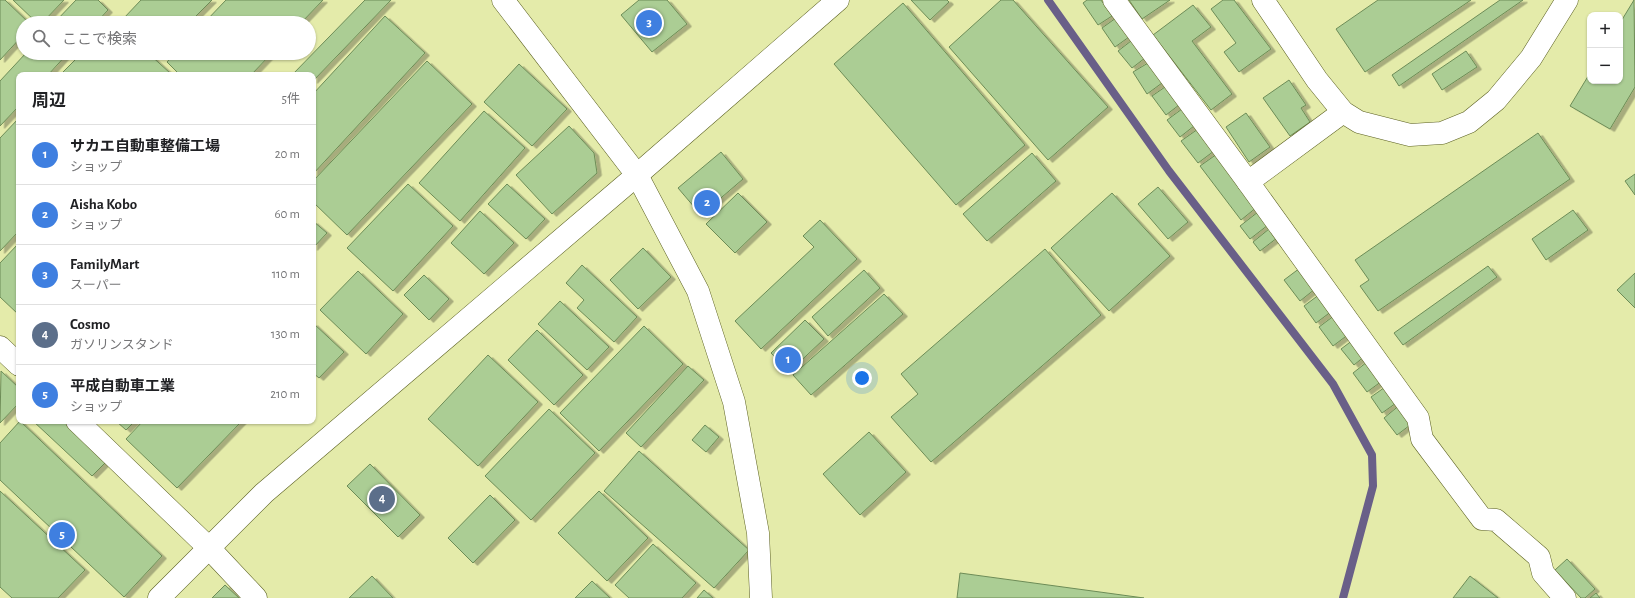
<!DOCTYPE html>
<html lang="ja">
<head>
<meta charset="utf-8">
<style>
	body { margin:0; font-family:"Alegreya Sans","Noto Sans JP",sans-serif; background:#f6f6f6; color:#202124 }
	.controls { position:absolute; right:12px; top:12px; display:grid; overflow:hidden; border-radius:8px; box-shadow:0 1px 3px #0004 }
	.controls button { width:36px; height:36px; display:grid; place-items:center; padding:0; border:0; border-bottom:1px solid #e0e0e0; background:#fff; color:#202124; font:20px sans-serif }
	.you { position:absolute; left:862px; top:378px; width:14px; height:14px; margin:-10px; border:3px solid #fff; border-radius:50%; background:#1a73e8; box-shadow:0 0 0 6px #1a73e833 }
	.badge { display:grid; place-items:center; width:26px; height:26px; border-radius:50%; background:#ea580c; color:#fff; font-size:13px; font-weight:700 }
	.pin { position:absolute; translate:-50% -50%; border:2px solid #fff; box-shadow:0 1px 4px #0006 }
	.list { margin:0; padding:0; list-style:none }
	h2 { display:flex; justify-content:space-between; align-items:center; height:52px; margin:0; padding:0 16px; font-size:17px }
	h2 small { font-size:13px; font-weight:400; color:#757577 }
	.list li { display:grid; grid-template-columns:26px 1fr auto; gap:12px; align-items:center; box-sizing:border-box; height:60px; padding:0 16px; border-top:1px solid #e0e0e0 }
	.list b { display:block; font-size:15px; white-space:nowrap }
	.list p { margin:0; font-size:13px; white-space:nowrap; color:#757577 }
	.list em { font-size:13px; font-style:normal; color:#757577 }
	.icon { flex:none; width:22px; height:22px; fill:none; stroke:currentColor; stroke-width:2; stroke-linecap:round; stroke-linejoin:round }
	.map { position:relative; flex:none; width:1635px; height:598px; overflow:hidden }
	.search { position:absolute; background:#fff; box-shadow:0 1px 3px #0004; left:16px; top:16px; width:300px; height:44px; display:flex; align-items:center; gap:10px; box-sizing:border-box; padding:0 14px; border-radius:22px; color:#757577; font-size:15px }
	.panel { position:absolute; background:#fff; box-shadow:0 1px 3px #0004; left:16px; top:72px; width:300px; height:352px; border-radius:8px }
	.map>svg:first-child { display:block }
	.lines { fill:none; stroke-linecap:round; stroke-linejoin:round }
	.stream { stroke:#695f88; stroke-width:8 }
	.building { fill:#abcd94; stroke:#6d8c57; filter:url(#shadow) }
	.street-casing { stroke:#5b6021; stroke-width:23 }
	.secondary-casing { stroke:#5b6021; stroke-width:23 }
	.street { stroke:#fff; stroke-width:22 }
	.secondary { stroke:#fff; stroke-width:22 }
</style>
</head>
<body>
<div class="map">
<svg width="1635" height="598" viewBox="0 0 1635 598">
	<defs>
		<filter id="shadow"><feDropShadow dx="4.5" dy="2.5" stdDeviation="0" flood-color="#0004"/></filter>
	</defs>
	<rect width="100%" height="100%" fill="#e4ebaa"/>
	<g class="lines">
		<path class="stream" d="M 1048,0 L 1169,171 L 1333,384 L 1372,455 L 1373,486 L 1343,598"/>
	</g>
	<g class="building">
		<path d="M 0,0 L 5,0 L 29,23 L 23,23 L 23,35 L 0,60 Z"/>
		<path d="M 13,0 L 64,0 L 42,23 L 37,23 Z"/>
		<path d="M 76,0 L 98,0 L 108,10 L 96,23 L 54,23 Z"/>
		<path d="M 141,0 L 212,0 L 189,23 L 127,23 L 123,19 Z"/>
		<path d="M 226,0 L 323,0 L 301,23 L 204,23 Z"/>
		<path d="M 365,0 L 391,0 L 313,81 L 313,75 L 292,75 Z"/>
		<path d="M 639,0 L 667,0 L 687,24 L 652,52 L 621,15 Z"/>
		<path d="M 911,0 L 947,0 L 949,2 L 930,20 Z"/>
		<path d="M 1001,0 L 1013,0 L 1108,107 L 1048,160 L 949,47 Z"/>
		<path d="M 1087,0 L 1101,0 L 1112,16 L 1098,25 L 1083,3 Z"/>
		<path d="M 1129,0 L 1170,0 L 1142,19 Z"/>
		<path d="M 1223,0 L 1234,0 L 1271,49 L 1239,72 L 1224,52 L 1236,43 L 1211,9 Z"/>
		<path d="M 1378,0 L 1471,0 L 1365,72 L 1336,29 Z"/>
		<path d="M 1500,0 L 1523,0 L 1399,86 L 1392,75 Z"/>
		<path d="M 1634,0 L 1635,87 L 1610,129 L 1570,106 L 1590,73 L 1590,81 L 1620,81 L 1620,23 Z"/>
		<path d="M 903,3 L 1025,145 L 956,205 L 834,64 Z"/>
		<path d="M 1193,5 L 1211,27 L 1192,41 L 1232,94 L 1211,110 L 1153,35 Z"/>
		<path d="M 385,16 L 425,53 L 313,174 L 313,94 Z"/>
		<path d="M 1116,18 L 1129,37 L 1115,47 L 1102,28 Z"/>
		<path d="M 1131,41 L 1145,58 L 1132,68 L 1118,51 Z"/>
		<path d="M 1466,51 L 1477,67 L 1442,90 L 1432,74 Z"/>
		<path d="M 26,53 L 68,53 L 48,75 L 19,75 L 19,106 L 0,126 L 0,81 Z"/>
		<path d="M 82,53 L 148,53 L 170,73 L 168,75 L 60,75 Z"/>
		<path d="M 175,53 L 272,53 L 251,75 L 180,75 L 167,62 Z"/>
		<path d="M 427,61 L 472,104 L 347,235 L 313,202 L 313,181 Z"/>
		<path d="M 1148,63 L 1162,83 L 1147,94 L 1133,72 Z"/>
		<path d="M 519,64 L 567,109 L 532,146 L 484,102 Z"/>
		<path d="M 1289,80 L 1306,105 L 1301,108 L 1310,122 L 1290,136 L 1263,98 Z"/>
		<path d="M 1165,87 L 1179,105 L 1166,115 L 1152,96 Z"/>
		<path d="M 1182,109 L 1194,126 L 1180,137 L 1167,120 Z"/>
		<path d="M 484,111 L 525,148 L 460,221 L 419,183 Z"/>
		<path d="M 1246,113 L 1270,147 L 1249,162 L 1226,127 Z"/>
		<path d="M 19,118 L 19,231 L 0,251 L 0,138 Z"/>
		<path d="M 569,126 L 594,153 L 597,173 L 552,214 L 516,175 Z"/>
		<path d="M 1198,129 L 1214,151 L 1198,163 L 1181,141 Z"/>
		<path d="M 1538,133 L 1570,179 L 1378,311 L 1360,286 L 1369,280 L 1355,260 Z"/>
		<path d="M 721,152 L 743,179 L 701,215 L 678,188 Z"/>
		<path d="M 1032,153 L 1056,181 L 987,241 L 963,214 Z"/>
		<path d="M 1217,154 L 1257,207 L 1241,220 L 1200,166 Z"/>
		<path d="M 1635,174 L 1635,195 L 1625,181 Z"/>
		<path d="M 408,184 L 453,226 L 393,291 L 347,248 Z"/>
		<path d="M 507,184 L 545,219 L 526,239 L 488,204 Z"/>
		<path d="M 1158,187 L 1188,222 L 1168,239 L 1138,204 Z"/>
		<path d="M 738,193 L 767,222 L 735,253 L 706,224 Z"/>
		<path d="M 1112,193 L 1170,256 L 1109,311 L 1051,248 Z"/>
		<path d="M 1573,210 L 1588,230 L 1546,260 L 1532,239 Z"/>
		<path d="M 480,211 L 514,243 L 484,274 L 451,243 Z"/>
		<path d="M 1258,212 L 1268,225 L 1250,239 L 1240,226 Z"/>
		<path d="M 820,220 L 857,259 L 761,349 L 735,321 L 814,247 L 803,236 Z"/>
		<path d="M 313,221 L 327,233 L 313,248 Z"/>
		<path d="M 1269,229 L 1277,238 L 1260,251 L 1253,242 Z"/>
		<path d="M 19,243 L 19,315 L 0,297 L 0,263 Z"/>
		<path d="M 643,248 L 671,277 L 638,309 L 610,280 Z"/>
		<path d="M 1045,249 L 1101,315 L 931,462 L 891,417 L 918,394 L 901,374 Z"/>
		<path d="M 582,265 L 637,317 L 614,342 L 577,308 L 584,300 L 566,283 Z"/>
		<path d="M 1488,266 L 1497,277 L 1403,345 L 1394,333 Z"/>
		<path d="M 1300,268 L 1315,289 L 1300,301 L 1284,280 Z"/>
		<path d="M 864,270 L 880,288 L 828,336 L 812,317 Z"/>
		<path d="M 358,271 L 403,314 L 366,354 L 320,310 Z"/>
		<path d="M 1635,273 L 1635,308 L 1617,290 Z"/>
		<path d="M 424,275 L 449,299 L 429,320 L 404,295 Z"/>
		<path d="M 884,294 L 903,314 L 811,395 L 793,375 Z"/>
		<path d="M 1320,294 L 1332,311 L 1316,323 L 1304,306 Z"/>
		<path d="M 560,301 L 609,347 L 587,370 L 538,324 Z"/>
		<path d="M 1335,315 L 1349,334 L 1333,346 L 1319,327 Z"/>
		<path d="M 805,320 L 824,339 L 789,372 L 771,353 Z"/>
		<path d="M 313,323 L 344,352 L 319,378 L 313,373 Z"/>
		<path d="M 644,326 L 683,364 L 599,451 L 560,413 Z"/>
		<path d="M 537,330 L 583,375 L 554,405 L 508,360 Z"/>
		<path d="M 1353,340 L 1366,355 L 1354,365 L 1341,349 Z"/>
		<path d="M 488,355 L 538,402 L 478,466 L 428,419 Z"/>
		<path d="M 1367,362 L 1382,381 L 1367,392 L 1353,373 Z"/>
		<path d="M 688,366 L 704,380 L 641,447 L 626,433 Z"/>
		<path d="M 1,371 L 19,388 L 19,403 L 0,423 Z"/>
		<path d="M 1388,385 L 1399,401 L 1382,413 L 1371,397 Z"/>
		<path d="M 1401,404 L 1414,422 L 1397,435 L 1384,418 Z"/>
		<path d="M 549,409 L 595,453 L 531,520 L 485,476 Z"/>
		<path d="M 20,421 L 162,556 L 124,597 L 0,480 L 0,443 Z"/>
		<path d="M 33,421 L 65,421 L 107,461 L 92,476 Z"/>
		<path d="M 116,421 L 135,421 L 126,430 Z"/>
		<path d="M 143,421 L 242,421 L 177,488 L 126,439 Z"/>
		<path d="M 705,425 L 719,437 L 706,452 L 692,440 Z"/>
		<path d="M 869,432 L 906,472 L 860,515 L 823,474 Z"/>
		<path d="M 639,451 L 749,550 L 714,588 L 604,491 Z"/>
		<path d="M 370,464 L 420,515 L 398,537 L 347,486 Z"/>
		<path d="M 0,491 L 85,570 L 58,598 L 12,598 L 0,587 Z"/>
		<path d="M 599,491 L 648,538 L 607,581 L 558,533 Z"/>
		<path d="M 490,495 L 515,520 L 473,563 L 448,538 Z"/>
		<path d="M 653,544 L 696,583 L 682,598 L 629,598 L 615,585 Z"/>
		<path d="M 1567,559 L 1595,589 L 1585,598 L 1581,598 L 1555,570 Z"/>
		<path d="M 960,573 L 1144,598 L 957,598 Z"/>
		<path d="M 372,576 L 393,598 L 349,598 Z"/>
		<path d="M 1470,576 L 1498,598 L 1453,598 Z"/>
		<path d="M 592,581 L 610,598 L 575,598 Z"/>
		<path d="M 225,585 L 239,598 L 212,598 Z"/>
		<path d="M 704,590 L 713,598 L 697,598 Z"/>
		<path d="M 1596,593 L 1600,598 L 1590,598 Z"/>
	</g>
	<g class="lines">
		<g class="street-casing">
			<g id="street">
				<path d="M 1114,0 L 1248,182 L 1343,112"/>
				<path d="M 1248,182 L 1418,418 L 1422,439 L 1482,519 L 1496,520 L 1539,557 L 1543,573 L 1565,598"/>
			</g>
		</g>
		<g class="secondary-casing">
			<g id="secondary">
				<path d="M 503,0 L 637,175 L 698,291 L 734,402 L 758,533 L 761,598"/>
				<path d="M 1263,0 L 1317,80 L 1343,112 L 1359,122 L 1410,135 L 1442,133 L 1469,122 L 1496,100 L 1531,58 L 1567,0"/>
				<path d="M 0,347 L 19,365"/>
				<path d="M 77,421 L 209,548 L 256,598"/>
				<path d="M 159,598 L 264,493 L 637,175 L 838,0"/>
			</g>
		</g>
		<use href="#street" class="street"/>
		<use href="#secondary" class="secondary"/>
	</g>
</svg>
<div class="controls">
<button>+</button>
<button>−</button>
</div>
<div class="you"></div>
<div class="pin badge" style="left:788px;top:360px;background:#3f7fe0">1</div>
<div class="pin badge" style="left:707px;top:203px;background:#3f7fe0">2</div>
<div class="pin badge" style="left:649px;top:23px;background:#3f7fe0">3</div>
<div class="pin badge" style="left:382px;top:499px;background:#5c6f8a">4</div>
<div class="pin badge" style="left:62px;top:535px;background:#3f7fe0">5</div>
<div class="search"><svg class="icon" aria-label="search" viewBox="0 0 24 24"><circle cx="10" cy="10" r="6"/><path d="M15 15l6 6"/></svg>ここで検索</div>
<section class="panel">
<h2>周辺<small>5件</small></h2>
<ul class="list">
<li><span class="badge" style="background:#3f7fe0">1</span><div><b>サカエ自動車整備工場</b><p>ショップ</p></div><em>20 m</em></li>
<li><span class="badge" style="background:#3f7fe0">2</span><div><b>Aisha Kobo</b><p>ショップ</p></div><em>60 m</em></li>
<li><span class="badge" style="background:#3f7fe0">3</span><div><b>FamilyMart</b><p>スーパー</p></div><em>110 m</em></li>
<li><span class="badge" style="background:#5c6f8a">4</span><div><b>Cosmo</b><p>ガソリンスタンド</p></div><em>130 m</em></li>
<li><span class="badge" style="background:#3f7fe0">5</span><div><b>平成自動車工業</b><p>ショップ</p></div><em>210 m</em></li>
</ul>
</section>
</div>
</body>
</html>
